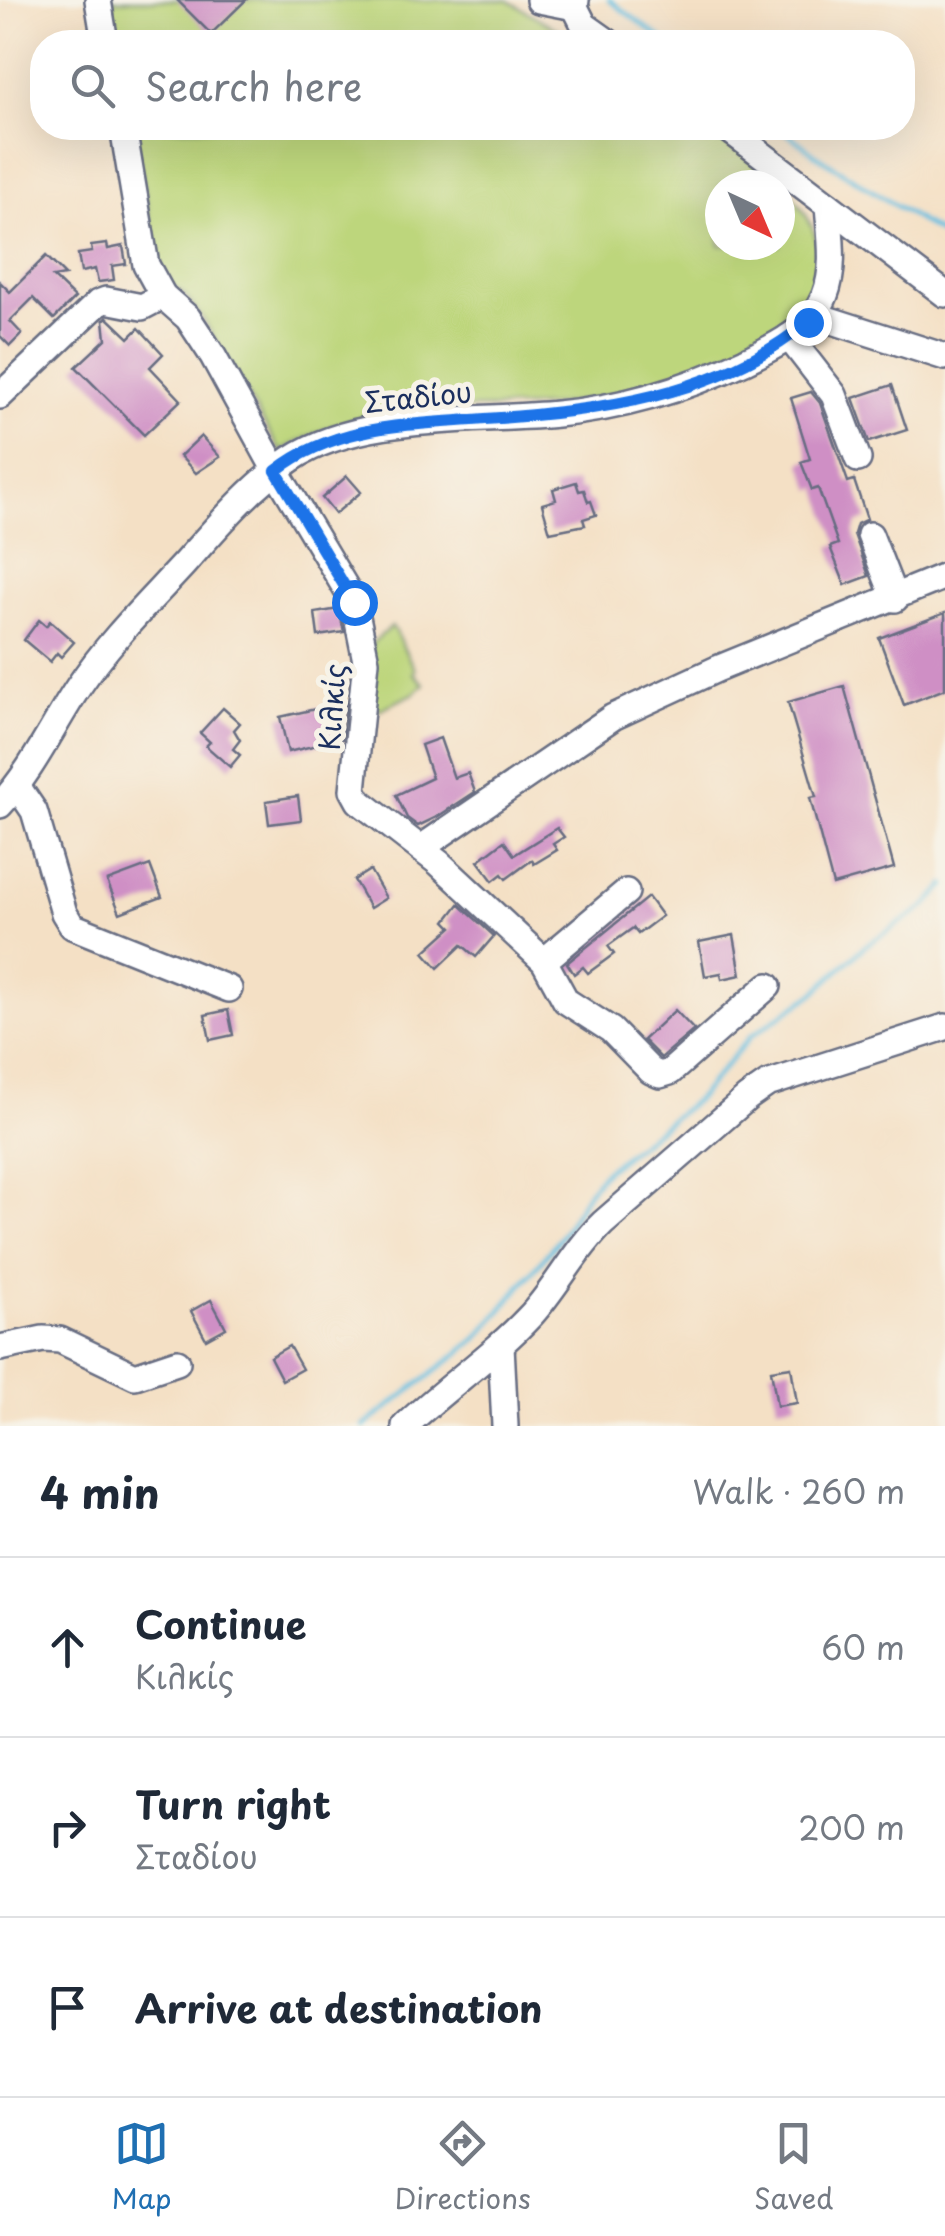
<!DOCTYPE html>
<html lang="en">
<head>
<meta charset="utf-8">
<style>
	body { margin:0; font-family:"Playpen Sans",sans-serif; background:#f6f6f7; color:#1f2937 }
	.compass { position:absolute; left:705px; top:170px; width:90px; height:90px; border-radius:50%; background:#fff; box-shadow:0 10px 40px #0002; rotate:136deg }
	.stop { position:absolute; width:30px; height:30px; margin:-22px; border:8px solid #1a73e8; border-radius:50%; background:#fff }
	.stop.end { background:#1a73e8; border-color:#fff; box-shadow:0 2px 10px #0008 }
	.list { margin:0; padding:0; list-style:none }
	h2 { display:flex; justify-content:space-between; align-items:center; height:130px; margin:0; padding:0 40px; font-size:42px }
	h2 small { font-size:32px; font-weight:400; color:#747a83 }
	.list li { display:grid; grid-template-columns:65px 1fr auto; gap:30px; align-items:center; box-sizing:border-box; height:180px; padding:0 40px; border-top:2px solid #e0e1e3 }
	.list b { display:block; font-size:38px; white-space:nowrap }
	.list p { margin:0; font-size:32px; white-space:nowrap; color:#747a83 }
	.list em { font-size:32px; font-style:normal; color:#747a83 }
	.icon { flex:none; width:55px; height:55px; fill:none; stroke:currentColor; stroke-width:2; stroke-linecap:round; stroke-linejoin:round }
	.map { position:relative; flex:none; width:945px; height:1426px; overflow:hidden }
	.search { position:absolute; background:#fff; box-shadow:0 10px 40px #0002; left:30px; right:30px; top:30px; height:110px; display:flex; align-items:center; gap:25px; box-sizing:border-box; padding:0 35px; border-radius:40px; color:#747a83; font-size:38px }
	.sheet { height:670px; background:#fff }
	nav { display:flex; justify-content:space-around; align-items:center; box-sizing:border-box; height:140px; border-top:2px solid #e0e1e3; background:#fff; font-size:28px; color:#747a83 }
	nav a { display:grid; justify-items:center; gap:5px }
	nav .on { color:#1f6fb2 }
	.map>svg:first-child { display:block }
	.green { fill:#bdd67b; stroke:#6c826c; stroke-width:2.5; fill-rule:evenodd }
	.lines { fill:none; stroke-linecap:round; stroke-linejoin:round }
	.stream { stroke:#63bee0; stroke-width:5 }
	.building { fill:#cf8fc5 }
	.minor-casing { stroke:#676d82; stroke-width:30 }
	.minor { stroke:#fff; stroke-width:25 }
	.route { stroke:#1a73e8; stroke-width:12 }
	.labels { text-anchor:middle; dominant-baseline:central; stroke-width:10; stroke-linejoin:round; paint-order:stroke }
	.street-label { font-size:28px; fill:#1b2f5e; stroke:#f7f3e8 }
</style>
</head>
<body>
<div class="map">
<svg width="945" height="1426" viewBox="0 0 945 1426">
	<rect width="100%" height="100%" fill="#f7f3e8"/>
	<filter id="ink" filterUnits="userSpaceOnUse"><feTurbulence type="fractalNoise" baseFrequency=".01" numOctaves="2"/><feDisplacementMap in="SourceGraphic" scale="20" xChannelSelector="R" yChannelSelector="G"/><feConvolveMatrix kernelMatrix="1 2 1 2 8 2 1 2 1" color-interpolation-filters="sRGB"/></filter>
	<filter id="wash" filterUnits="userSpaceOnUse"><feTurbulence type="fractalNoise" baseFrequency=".0048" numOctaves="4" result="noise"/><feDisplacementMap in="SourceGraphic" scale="40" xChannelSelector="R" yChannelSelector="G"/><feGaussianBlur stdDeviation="2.25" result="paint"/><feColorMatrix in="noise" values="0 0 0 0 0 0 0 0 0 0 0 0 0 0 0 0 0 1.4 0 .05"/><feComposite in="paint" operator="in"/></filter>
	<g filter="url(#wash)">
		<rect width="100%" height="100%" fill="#f4e0c5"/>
		<g class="green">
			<path d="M 110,0 L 507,0 L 579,42 L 117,42 Z"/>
			<path d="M 133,128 L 707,128 C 739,152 783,177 804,212 C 883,340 629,398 547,406 C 487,411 423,405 364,417 C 334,423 307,437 280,451 L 203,319 L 184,294 L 160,276 ZM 720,185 L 780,185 L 780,245 L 720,245 Z"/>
			<path d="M 392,626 L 415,670 L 413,673 L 424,684 L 413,694 L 368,715 L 372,643 Z"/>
		</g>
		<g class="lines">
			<g class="stream">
				<path d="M 609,0 L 666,42"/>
				<path d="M 780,128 L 816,155 L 945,237"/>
				<path d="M 364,1426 L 478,1338 L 560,1238 L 589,1190 L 606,1170 L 697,1099 L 751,1036 L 813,994 L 865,946 L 926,906 L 945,885"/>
			</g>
		</g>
		<g id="blocks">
			<g class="building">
				<path d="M 177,0 L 246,0 L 211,34 Z"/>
				<path d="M 107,244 L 108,249 L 123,246 L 126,264 L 112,266 L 114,280 L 98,282 L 95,269 L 81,272 L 78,254 L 92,252 L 91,246 Z"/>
				<path d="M 46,256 L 65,275 L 53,277 L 75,298 L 54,319 L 33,298 L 10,321 L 22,334 L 10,346 L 0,336 L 0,282 L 10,292 Z"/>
				<path d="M 107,317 L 129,338 L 139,328 L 163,354 L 150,367 L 181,400 L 144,435 L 76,367 L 106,339 L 104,320 Z"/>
				<path d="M 892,385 L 907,430 L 869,442 L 853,398 Z"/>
				<path d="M 811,392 L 820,403 L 848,482 L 854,480 L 867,519 L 857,524 L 854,534 L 869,576 L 845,585 L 830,547 L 838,544 L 818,488 L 812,490 L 801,462 L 810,459 L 791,398 Z"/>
				<path d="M 201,436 L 220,457 L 196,473 L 180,456 Z"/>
				<path d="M 347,476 L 361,492 L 335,514 L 322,498 Z"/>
				<path d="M 576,482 L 579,491 L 584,490 L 588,502 L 591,501 L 596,515 L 583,519 L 585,525 L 550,532 L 542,504 L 556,500 L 553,489 Z"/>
				<path d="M 339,609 L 344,632 L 318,636 L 315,613 Z"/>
				<path d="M 945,613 L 945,689 L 904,705 L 879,638 Z"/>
				<path d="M 39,620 L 46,626 L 50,621 L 74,642 L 61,657 L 57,653 L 50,662 L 24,640 Z"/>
				<path d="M 844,686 L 894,868 L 833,885 L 810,798 L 816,797 L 788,702 Z"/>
				<path d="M 346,702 L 342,739 L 288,752 L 280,717 Z"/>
				<path d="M 223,708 L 240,723 L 234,730 L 240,740 L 233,749 L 240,755 L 230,767 L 206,746 L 210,742 L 200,733 Z"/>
				<path d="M 440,738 L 454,778 L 468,773 L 475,792 L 437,817 L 418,826 L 407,818 L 396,795 L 432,778 L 421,745 Z"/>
				<path d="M 298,796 L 301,820 L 269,824 L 266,801 Z"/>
				<path d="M 557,828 L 564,837 L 553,844 L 557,850 L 534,864 L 532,860 L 506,879 L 502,874 L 493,881 L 478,861 L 504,841 L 514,855 Z"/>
				<path d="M 150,865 L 162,897 L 120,913 L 107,881 Z"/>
				<path d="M 370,870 L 386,898 L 370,908 L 354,880 Z"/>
				<path d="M 648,897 L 662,916 L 638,934 L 633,928 L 608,946 L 614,954 L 588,973 L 583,967 L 574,974 L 567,963 Z"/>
				<path d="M 459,904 L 494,936 L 476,957 L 462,945 L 438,968 L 424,952 L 452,927 L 446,921 Z"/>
				<path d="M 734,935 L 741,975 L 722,979 L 721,973 L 705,976 L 699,942 Z"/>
				<path d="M 228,1010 L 233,1035 L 210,1040 L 205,1015 Z"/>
				<path d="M 675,1010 L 694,1030 L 661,1058 L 643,1040 Z"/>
				<path d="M 211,1300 L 226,1328 L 206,1339 L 191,1311 Z"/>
				<path d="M 289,1346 L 302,1369 L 282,1380 L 270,1357 Z"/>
				<path d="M 791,1367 L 797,1403 L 777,1406 L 771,1370 Z"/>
			</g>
		</g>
	</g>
	<g filter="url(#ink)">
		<use href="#blocks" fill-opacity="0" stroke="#676d82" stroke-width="2.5"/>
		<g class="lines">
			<g class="minor-casing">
				<g id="minor">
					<path d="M 98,0 L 105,42"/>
					<path d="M 539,0 L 575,7 L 576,0"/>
					<path d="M 575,7 L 584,25 L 608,42"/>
					<path d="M 123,128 L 146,265 L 163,296 L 188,318 L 213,356 L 276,471 L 354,602 L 366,661 L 353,790 L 359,801 L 439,863 L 544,961 L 566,1001 L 611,1030 L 651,1071 L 660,1075 L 670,1072 L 768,986"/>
					<path d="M 727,128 L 945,294"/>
					<path d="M 814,315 L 945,357"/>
					<path d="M 789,337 L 834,395 L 858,459"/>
					<path d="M 0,396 L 98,303 L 106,300 L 142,307 L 163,296"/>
					<path d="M 870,535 L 895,599"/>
					<path d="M 17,786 L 34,811 L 64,913 L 72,926 L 229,989"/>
					<path d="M 0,805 C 33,770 53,725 79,686 C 109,641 147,604 183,565 C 216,528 250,487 291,459 C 360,413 475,422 557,414 C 623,408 685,389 745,361 C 776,346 812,329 825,295 C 836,267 830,235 828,205"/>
					<path d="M 421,848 L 613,717 L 717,669 L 945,576"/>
					<path d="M 544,961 L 626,892"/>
					<path d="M 501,1345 L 505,1426"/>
					<path d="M 0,1348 L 43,1339 L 60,1340 L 135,1376 L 177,1362"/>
					<path d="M 405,1426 C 446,1387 493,1356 532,1314 C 558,1285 575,1250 603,1223 L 747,1098 L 767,1084 L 945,1027"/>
				</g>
			</g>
			<use href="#minor" class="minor"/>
		</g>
	</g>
	<g class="lines" filter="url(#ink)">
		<path class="route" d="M 354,602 L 276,471 C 337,423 411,425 485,419 C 597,411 718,397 808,322"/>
	</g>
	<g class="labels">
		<g class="street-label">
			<text transform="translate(418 396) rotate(-6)">Σταδίου</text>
			<text transform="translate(331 707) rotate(-86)">Κιλκίς</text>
		</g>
	</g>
</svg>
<svg class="compass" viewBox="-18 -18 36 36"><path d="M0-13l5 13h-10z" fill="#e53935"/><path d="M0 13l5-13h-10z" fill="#747a83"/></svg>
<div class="stop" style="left:354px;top:602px"></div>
<div class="stop end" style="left:808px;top:322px"></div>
<div class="search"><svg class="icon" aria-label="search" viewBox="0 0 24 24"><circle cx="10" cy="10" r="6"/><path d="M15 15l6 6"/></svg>Search here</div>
</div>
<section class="sheet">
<h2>4 min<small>Walk · 260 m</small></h2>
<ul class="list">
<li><svg class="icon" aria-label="ahead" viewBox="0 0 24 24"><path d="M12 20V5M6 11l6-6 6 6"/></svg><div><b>Continue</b><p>Κιλκίς</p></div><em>60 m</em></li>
<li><svg class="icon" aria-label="right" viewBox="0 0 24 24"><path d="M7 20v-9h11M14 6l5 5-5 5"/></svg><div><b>Turn right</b><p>Σταδίου</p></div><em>200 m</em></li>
<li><svg class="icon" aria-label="arrive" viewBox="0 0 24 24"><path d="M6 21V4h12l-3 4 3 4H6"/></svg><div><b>Arrive at destination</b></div></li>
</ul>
</section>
<nav>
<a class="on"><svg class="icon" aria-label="map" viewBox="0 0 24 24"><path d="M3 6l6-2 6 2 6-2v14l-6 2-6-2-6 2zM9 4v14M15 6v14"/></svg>Map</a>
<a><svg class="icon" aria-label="directions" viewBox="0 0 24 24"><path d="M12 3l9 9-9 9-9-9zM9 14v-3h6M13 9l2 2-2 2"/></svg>Directions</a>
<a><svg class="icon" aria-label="saved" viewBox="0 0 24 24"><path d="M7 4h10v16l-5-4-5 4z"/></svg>Saved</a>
</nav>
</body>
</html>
